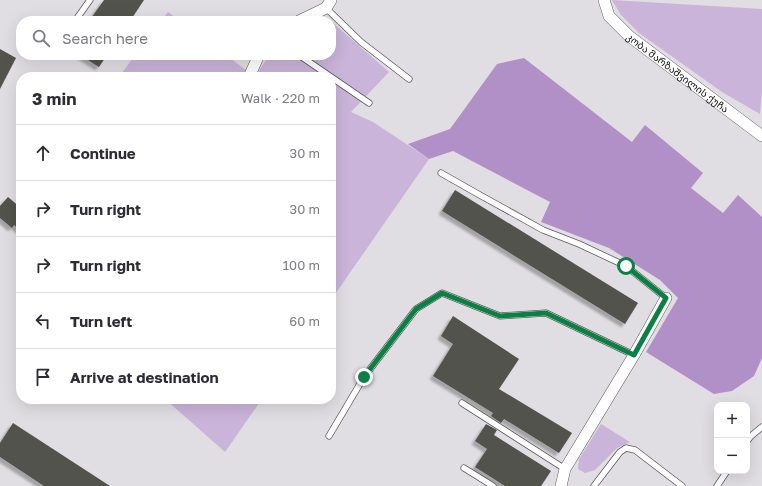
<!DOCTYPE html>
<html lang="en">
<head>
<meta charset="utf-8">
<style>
	body { margin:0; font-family:"Golos Text","Noto Sans Georgian",sans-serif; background:#f7f7f7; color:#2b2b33 }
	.controls { position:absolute; right:12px; bottom:12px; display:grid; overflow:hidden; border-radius:8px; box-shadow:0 4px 16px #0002 }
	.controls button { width:36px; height:36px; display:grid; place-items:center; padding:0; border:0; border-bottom:1px solid #e1e1e2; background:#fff; color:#2b2b33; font:20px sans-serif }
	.stop { position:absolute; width:12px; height:12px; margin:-9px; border:3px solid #0b8043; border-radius:50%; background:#fff }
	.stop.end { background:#0b8043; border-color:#fff; box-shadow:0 1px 4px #0008 }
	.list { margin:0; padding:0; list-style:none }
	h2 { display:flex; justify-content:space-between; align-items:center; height:52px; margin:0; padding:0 16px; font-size:17px }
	h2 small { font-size:13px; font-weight:400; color:#7c7c81 }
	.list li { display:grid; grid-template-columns:26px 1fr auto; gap:12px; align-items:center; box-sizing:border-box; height:56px; padding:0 16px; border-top:1px solid #e1e1e2 }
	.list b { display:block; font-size:15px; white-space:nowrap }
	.list em { font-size:13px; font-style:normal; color:#7c7c81 }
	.icon { flex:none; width:22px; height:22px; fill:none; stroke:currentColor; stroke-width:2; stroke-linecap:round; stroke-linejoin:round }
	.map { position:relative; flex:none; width:762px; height:486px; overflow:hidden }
	.search { position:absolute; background:#fff; box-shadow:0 4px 16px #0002; left:16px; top:16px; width:320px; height:44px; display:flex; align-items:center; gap:10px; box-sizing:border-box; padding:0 14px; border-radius:16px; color:#7c7c81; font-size:15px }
	.panel { position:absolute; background:#fff; box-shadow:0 4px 16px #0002; left:16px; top:72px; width:320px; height:332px; border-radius:16px }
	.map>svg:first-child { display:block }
	.green { fill:#cab4d9 }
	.forest { fill:#b190c7 }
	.building { fill:#52524e; filter:url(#shadow) }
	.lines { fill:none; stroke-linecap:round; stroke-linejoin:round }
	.lane-casing { stroke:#5c5a5e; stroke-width:7 }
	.street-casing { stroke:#5c5a5e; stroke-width:12 }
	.lane { stroke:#fff; stroke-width:5.5 }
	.street { stroke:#fff; stroke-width:11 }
	.route { stroke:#0b8043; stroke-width:5 }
	.labels { text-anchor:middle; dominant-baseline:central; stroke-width:4; stroke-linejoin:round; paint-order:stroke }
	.street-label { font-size:10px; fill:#0e0d0e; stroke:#eeebef }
</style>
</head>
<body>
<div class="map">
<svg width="762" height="486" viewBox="0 0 762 486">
	<defs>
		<filter id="shadow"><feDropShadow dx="-3.5" dy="3.5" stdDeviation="1" flood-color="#0004"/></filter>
	</defs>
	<rect width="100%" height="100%" fill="#e0dee2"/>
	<g class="green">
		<path d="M 612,0 L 762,9 L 762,91 L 760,114 L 722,92 L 639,33 L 621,15 Z"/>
		<path d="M 168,12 L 180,21 L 161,21 Z"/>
		<path d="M 331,21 L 389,72 L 351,112 L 373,122 L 429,159 L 331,300 L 331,77 L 256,77 L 260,69 L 269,55 L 331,55 Z"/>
		<path d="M 135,55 L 226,55 L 246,70 L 243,77 L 119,77 Z"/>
		<path d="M 165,399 L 262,399 L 225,452 Z"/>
		<path d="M 601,424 L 630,442 L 617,448 L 595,470 L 585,473 L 578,469 L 579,459 Z"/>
	</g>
	<path class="forest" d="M 524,58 L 632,142 L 645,125 L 703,173 L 691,188 L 723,213 L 738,195 L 762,217 L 762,358 L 754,376 L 732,391 L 714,394 L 646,352 L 678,298 L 660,280 L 609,248 L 541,222 L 550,202 L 453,151 L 429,159 L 408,144 L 450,129 L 497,64 Z"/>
	<g class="building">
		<path d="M 104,0 L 144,0 L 130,21 L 89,21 Z"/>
		<path d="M 0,49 L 16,58 L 0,89 Z"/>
		<path d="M 80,55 L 107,55 L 99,67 Z"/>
		<path d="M 455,190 L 638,303 L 625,324 L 442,211 Z"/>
		<path d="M 8,197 L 21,208 L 21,231 L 14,225 L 12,228 L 0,218 L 0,206 Z"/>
		<path d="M 453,316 L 519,359 L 499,389 L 572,433 L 559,453 L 504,419 L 501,423 L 491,416 L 493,413 L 433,376 L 453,344 L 441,336 Z"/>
		<path d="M 13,423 L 110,486 L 44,486 L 0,457 L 0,443 Z"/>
		<path d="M 486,424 L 497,430 L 494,435 L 551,471 L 541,486 L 505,486 L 475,467 L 487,449 L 475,441 Z"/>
	</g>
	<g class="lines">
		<g class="lane-casing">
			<g id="lane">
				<path d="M 326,8 L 361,42 L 409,79"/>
				<path d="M 75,21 L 90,0"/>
				<path d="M 299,55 L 369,103"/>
				<path d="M 441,173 L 478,194 L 543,230 L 579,244 L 626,266 L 666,298"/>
				<path d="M 462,403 L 565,469"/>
				<path d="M 329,436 L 364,377 L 416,309 L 442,293 L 500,316 L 546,313 L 634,355"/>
				<path d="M 747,441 L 751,436 L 762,427"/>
				<path d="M 464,468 L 493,486"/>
				<path d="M 594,486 L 620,452 L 626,448 L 635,450 L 682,486"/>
				<path d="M 717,486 L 727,471"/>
			</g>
		</g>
		<g class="street-casing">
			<g id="street">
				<path id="s1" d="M 604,0 L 609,16 L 629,36 L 762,136"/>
				<path d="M 299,21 L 326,8 L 331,0"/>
				<path d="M 249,77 L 259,55"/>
				<path d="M 561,486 L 565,469 L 634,355 L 666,298"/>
			</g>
		</g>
		<use href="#lane" class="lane"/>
		<use href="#street" class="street"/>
	</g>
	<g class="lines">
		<path class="route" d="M 364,377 L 416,309 L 442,293 L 500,316 L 546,313 L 634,355 L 666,298 L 626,266"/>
	</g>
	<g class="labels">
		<g class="street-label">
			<text stroke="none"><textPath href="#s1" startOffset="106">კობა მარზაშვილის ქუჩა</textPath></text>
		</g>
	</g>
</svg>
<div class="controls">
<button>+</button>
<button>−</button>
</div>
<div class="stop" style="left:626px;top:266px"></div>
<div class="stop end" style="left:364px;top:377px"></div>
<div class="search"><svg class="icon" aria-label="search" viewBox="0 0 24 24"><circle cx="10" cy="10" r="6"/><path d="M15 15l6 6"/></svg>Search here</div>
<section class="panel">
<h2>3 min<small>Walk · 220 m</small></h2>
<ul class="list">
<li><svg class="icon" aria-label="ahead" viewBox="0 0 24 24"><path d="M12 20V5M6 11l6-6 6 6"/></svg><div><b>Continue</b></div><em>30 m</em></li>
<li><svg class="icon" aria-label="right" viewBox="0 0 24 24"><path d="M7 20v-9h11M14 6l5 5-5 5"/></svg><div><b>Turn right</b></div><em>30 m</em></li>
<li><svg class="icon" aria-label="right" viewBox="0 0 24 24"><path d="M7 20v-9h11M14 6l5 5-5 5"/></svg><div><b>Turn right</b></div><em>100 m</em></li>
<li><svg class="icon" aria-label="left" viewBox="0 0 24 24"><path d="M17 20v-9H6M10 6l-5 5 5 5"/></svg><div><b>Turn left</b></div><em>60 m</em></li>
<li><svg class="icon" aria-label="arrive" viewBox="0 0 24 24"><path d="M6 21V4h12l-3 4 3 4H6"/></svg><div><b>Arrive at destination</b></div></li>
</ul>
</section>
</div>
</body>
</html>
